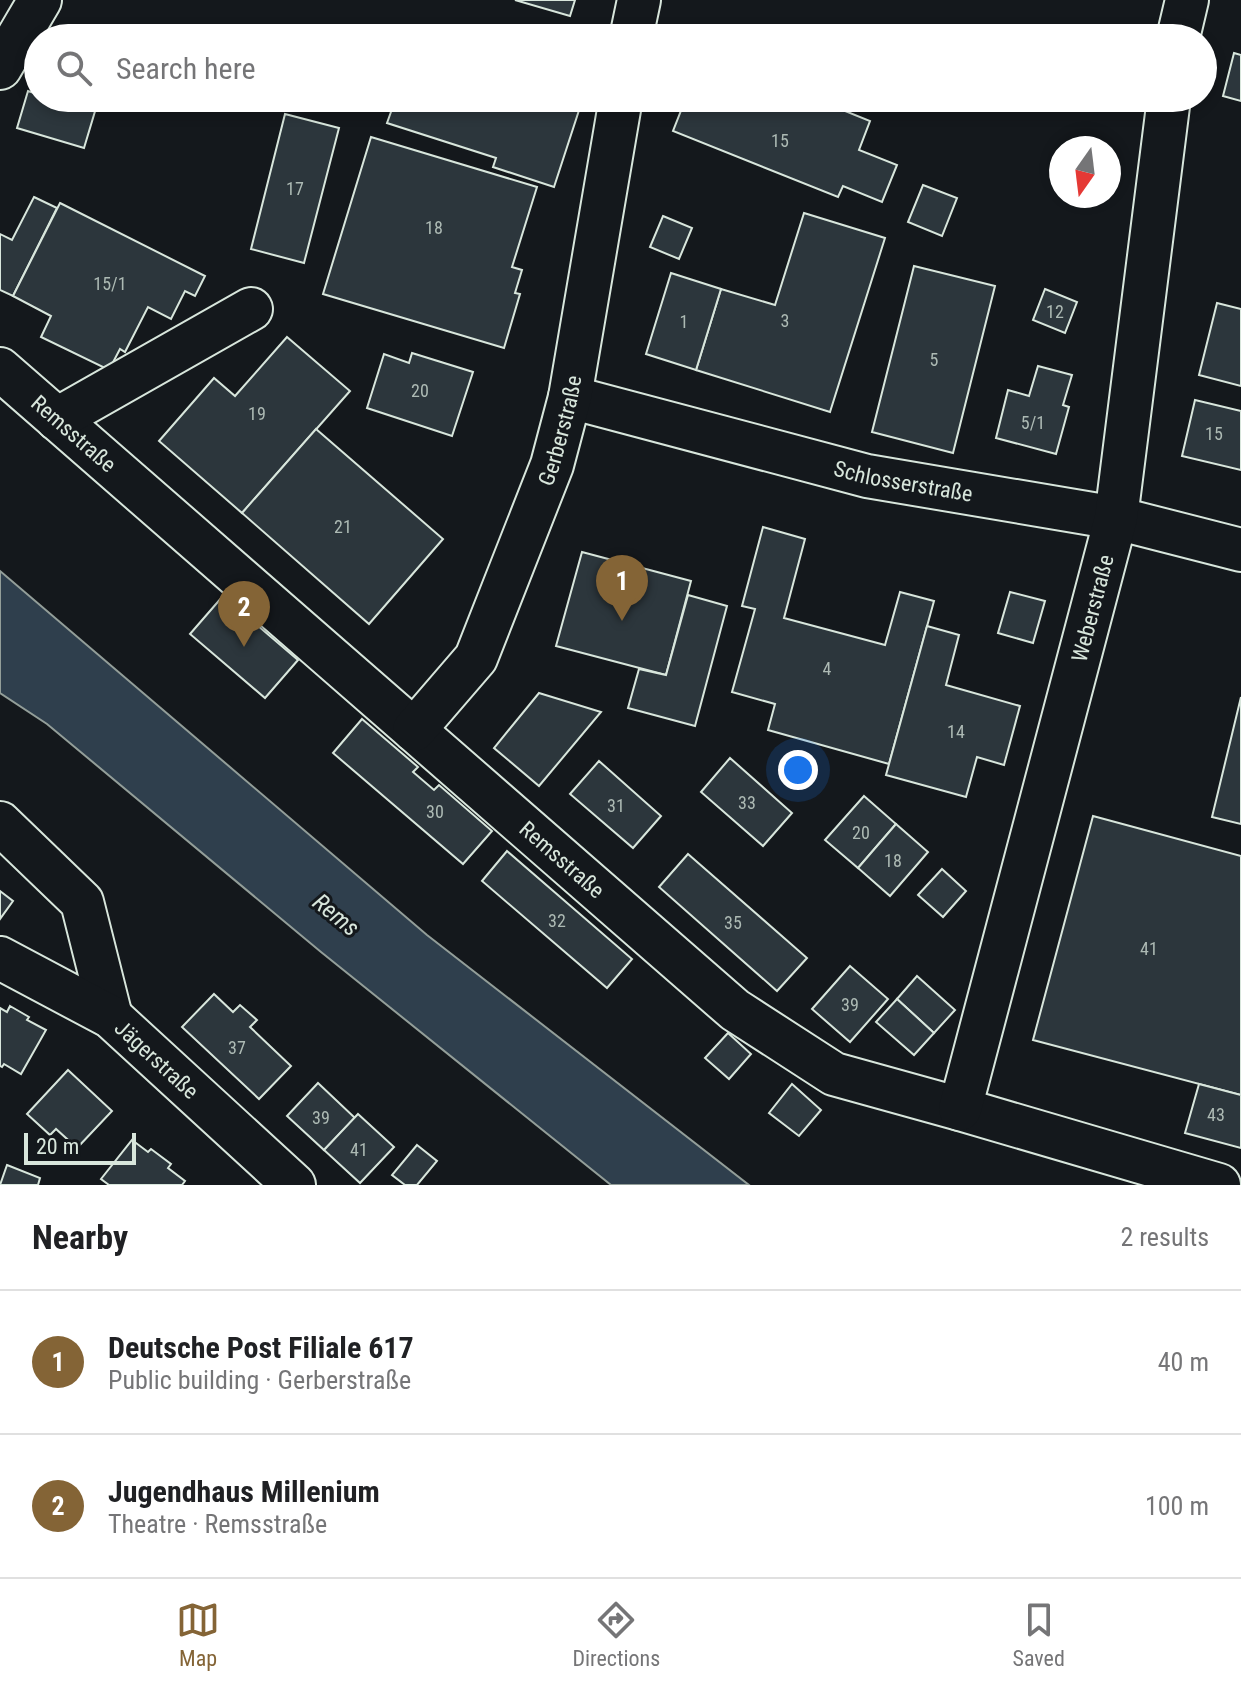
<!DOCTYPE html>
<html lang="en">
<head>
<meta charset="utf-8">
<style>
	body { margin:0; font-family:"Roboto Condensed",sans-serif; background:#f2f2f2; color:#202124 }
	.compass { position:absolute; left:1049px; top:136px; width:72px; height:72px; border-radius:50%; background:#fff; box-shadow:0 4px 12px #0003; rotate:194deg }
	.scale { position:absolute; left:24px; bottom:20px; width:112px; box-sizing:border-box; padding-left:8px; border:4px solid #d8e6dc; border-top:0; font-size:22px; line-height:28px; white-space:nowrap; color:#d8e6dc; -webkit-text-stroke:6px #14181c; paint-order:stroke }
	.you { position:absolute; left:798px; top:770px; width:28px; height:28px; margin:-20px; border:6px solid #fff; border-radius:50%; background:#1a73e8; box-shadow:0 0 0 12px #1a73e833 }
	.badge { display:grid; place-items:center; width:52px; height:52px; border-radius:50%; background:#846436; color:#fff; font-size:26px; font-weight:700 }
	.pin { position:absolute; translate:-50% -66px; filter:drop-shadow(0 2px 4px #0008) }
	.pin::after { content:''; position:absolute; top:42px; width:28px; height:24px; background:inherit; clip-path:polygon(0 0,100% 0,50% 100%) }
	.list { margin:0; padding:0; list-style:none }
	h2 { display:flex; justify-content:space-between; align-items:center; height:104px; margin:0; padding:0 32px; font-size:34px }
	h2 small { font-size:26px; font-weight:400; color:#757577 }
	.list li { display:grid; grid-template-columns:52px 1fr auto; gap:24px; align-items:center; box-sizing:border-box; height:144px; padding:0 32px; border-top:2px solid #e0e0e0 }
	.list b { display:block; font-size:30px; white-space:nowrap }
	.list p { margin:0; font-size:26px; white-space:nowrap; color:#757577 }
	.list em { font-size:26px; font-style:normal; color:#757577 }
	.icon { flex:none; width:44px; height:44px; fill:none; stroke:currentColor; stroke-width:2; stroke-linecap:round; stroke-linejoin:round }
	.map { position:relative; flex:none; width:1241px; height:1185px; overflow:hidden }
	.search { position:absolute; background:#fff; box-shadow:0 4px 12px #0003; left:24px; right:24px; top:24px; height:88px; display:flex; align-items:center; gap:20px; box-sizing:border-box; padding:0 28px; border-radius:44px; color:#757577; font-size:30px }
	.sheet { height:392px; background:#fff }
	nav { display:flex; justify-content:space-around; align-items:center; box-sizing:border-box; height:112px; border-top:2px solid #e0e0e0; background:#fff; font-size:22px; color:#757577 }
	nav a { display:grid; justify-items:center; gap:4px }
	nav .on { color:#846436 }
	.map>svg:first-child { display:block }
	.water { fill:#2f3f4d; stroke:#939e99; stroke-width:2 }
	.building { fill:#2c363c; stroke:#d8e6dc; stroke-width:2 }
	.lines { fill:none; stroke-linecap:round; stroke-linejoin:round }
	.minor-casing { stroke:#d8e6dc; stroke-width:46 }
	.minor { stroke:#14181c; stroke-width:42 }
	.labels { text-anchor:middle; dominant-baseline:central; stroke-width:6; stroke-linejoin:round; paint-order:stroke }
	.number-label { font-size:18px; fill:#adbab4 }
	.street-label { font-size:22px; fill:#d8e6dc; stroke:#14181c }
	.water-label { font-size:24px; font-style:italic; fill:#d8e6dc; stroke:#14181c }
</style>
</head>
<body>
<div class="map">
<svg width="1241" height="1185" viewBox="0 0 1241 1185">
	<rect width="100%" height="100%" fill="#14181c"/>
	<path class="water" d="M 0,571 L 427,935 L 749,1185 L 611,1185 L 321,952 L 47,724 L 0,693 Z"/>
	<g class="building">
		<path d="M 515,0 L 575,0 L 570,16 Z"/>
		<path d="M 1234,53 L 1241,55 L 1241,101 L 1223,96 Z"/>
		<path d="M 38,80 L 38,98 L 99,98 L 84,148 L 17,128 L 28,91 L 34,93 Z"/>
		<path d="M 396,98 L 508,98 L 515,100 L 515,98 L 583,98 L 554,187 L 493,167 L 496,158 L 387,123 Z"/>
		<path d="M 686,98 L 813,98 L 870,121 L 859,150 L 897,165 L 882,202 L 843,186 L 838,197 L 673,131 Z"/>
		<path d="M 285,114 L 339,128 L 304,263 L 251,249 Z"/>
		<path d="M 371,137 L 537,187 L 512,267 L 522,270 L 515,293 L 520,294 L 504,348 L 323,294 Z"/>
		<path d="M 923,185 L 957,198 L 942,236 L 908,222 Z"/>
		<path d="M 34,197 L 57,208 L 13,296 L 0,290 L 0,234 L 12,240 Z"/>
		<path d="M 60,203 L 205,276 L 195,296 L 185,291 L 171,319 L 148,307 L 125,352 L 120,349 L 109,370 L 41,337 L 51,316 L 13,296 Z"/>
		<path d="M 804,213 L 885,238 L 830,412 L 696,370 L 721,289 L 775,305 Z"/>
		<path d="M 663,216 L 692,228 L 679,259 L 650,247 Z"/>
		<path d="M 914,266 L 995,286 L 953,453 L 872,432 Z"/>
		<path d="M 671,273 L 721,289 L 696,370 L 646,354 Z"/>
		<path d="M 1045,289 L 1077,302 L 1065,333 L 1033,320 Z"/>
		<path d="M 1217,303 L 1241,309 L 1241,386 L 1199,375 Z"/>
		<path d="M 287,337 L 350,391 L 242,513 L 159,441 L 214,378 L 235,396 Z"/>
		<path d="M 412,353 L 473,372 L 452,436 L 367,408 L 384,354 L 409,363 Z"/>
		<path d="M 1038,366 L 1072,375 L 1063,405 L 1069,407 L 1056,454 L 996,438 L 1008,390 L 1029,396 Z"/>
		<path d="M 1195,400 L 1241,411 L 1241,470 L 1182,456 Z"/>
		<path d="M 316,429 L 443,539 L 369,624 L 242,513 Z"/>
		<path d="M 763,527 L 805,539 L 784,618 L 885,645 L 900,592 L 934,601 L 889,764 L 768,730 L 775,704 L 732,692 L 755,609 L 742,606 Z"/>
		<path d="M 582,552 L 691,581 L 666,675 L 556,646 Z"/>
		<path d="M 1010,592 L 1045,601 L 1033,643 L 998,633 Z"/>
		<path d="M 688,595 L 727,606 L 695,726 L 628,708 L 639,669 L 666,675 Z"/>
		<path d="M 223,596 L 298,660 L 265,698 L 190,634 Z"/>
		<path d="M 927,626 L 959,635 L 946,685 L 1020,706 L 1004,765 L 977,757 L 966,797 L 886,775 Z"/>
		<path d="M 539,693 L 601,712 L 539,786 L 494,748 Z"/>
		<path d="M 1241,697 L 1241,824 L 1212,817 Z"/>
		<path d="M 362,719 L 418,767 L 413,772 L 434,790 L 439,785 L 492,831 L 463,864 L 333,753 Z"/>
		<path d="M 730,758 L 792,813 L 763,846 L 701,792 Z"/>
		<path d="M 599,761 L 661,816 L 633,848 L 570,794 Z"/>
		<path d="M 864,796 L 896,824 L 858,868 L 825,840 Z"/>
		<path d="M 1093,816 L 1241,856 L 1241,1095 L 1033,1040 Z"/>
		<path d="M 896,824 L 928,852 L 890,896 L 858,868 Z"/>
		<path d="M 507,851 L 632,959 L 607,988 L 482,881 Z"/>
		<path d="M 688,854 L 807,958 L 777,991 L 659,887 Z"/>
		<path d="M 942,869 L 966,891 L 943,917 L 918,895 Z"/>
		<path d="M 0,891 L 13,901 L 0,919 Z"/>
		<path d="M 850,966 L 888,999 L 850,1042 L 812,1009 Z"/>
		<path d="M 917,976 L 955,1010 L 934,1033 L 897,999 Z"/>
		<path d="M 214,994 L 233,1012 L 240,1005 L 257,1020 L 250,1027 L 291,1066 L 259,1099 L 182,1027 Z"/>
		<path d="M 897,999 L 934,1033 L 914,1055 L 876,1022 Z"/>
		<path d="M 10,1006 L 29,1017 L 27,1020 L 46,1030 L 21,1074 L 4,1064 L 2,1067 L 0,1066 L 0,1008 L 7,1012 Z"/>
		<path d="M 728,1033 L 751,1054 L 729,1079 L 705,1058 Z"/>
		<path d="M 68,1070 L 112,1111 L 77,1148 L 56,1129 L 50,1135 L 27,1114 Z"/>
		<path d="M 318,1083 L 355,1118 L 324,1150 L 287,1116 Z"/>
		<path d="M 792,1084 L 821,1110 L 799,1136 L 769,1113 Z"/>
		<path d="M 1199,1084 L 1241,1095 L 1241,1148 L 1185,1133 Z"/>
		<path d="M 358,1114 L 394,1147 L 360,1183 L 324,1150 Z"/>
		<path d="M 132,1140 L 148,1152 L 151,1149 L 171,1164 L 168,1168 L 185,1181 L 182,1185 L 109,1185 L 101,1179 Z"/>
		<path d="M 417,1145 L 437,1161 L 417,1185 L 405,1185 L 392,1175 Z"/>
		<path d="M 7,1165 L 40,1178 L 38,1185 L 0,1185 Z"/>
	</g>
	<g class="lines">
		<g class="minor-casing">
			<g id="minor">
				<path d="M 631,38 L 639,0"/>
				<path d="M 1178,38 L 1187,0"/>
				<path d="M 0,68 L 40,0"/>
				<path id="s1" d="M 0,369 L 735,1010 L 834,1074 L 960,1109 L 1219,1185"/>
				<path id="s2" d="M 570,397 L 867,476 L 1116,518 L 1241,550"/>
				<path d="M 57,419 L 251,309"/>
				<path id="s3" d="M 414,730 L 476,658 L 552,465 L 570,397 L 621,98"/>
				<path d="M 0,823 L 82,902 L 111,1017"/>
				<path id="s4" d="M 0,958 L 111,1017 L 294,1185"/>
				<path id="s5" d="M 960,1109 L 1116,518 L 1169,98"/>
			</g>
		</g>
		<use href="#minor" class="minor"/>
	</g>
	<g class="labels">
		<g class="number-label">
			<text x="780" y="140">15</text>
			<text x="295" y="188">17</text>
			<text x="434" y="227">18</text>
			<text x="110" y="283">15/1</text>
			<text x="1055" y="311">12</text>
			<text x="785" y="320">3</text>
			<text x="684" y="321">1</text>
			<text x="934" y="359">5</text>
			<text x="420" y="390">20</text>
			<text x="257" y="413">19</text>
			<text x="1033" y="422">5/1</text>
			<text x="1214" y="433">15</text>
			<text x="343" y="526">21</text>
			<text x="827" y="668">4</text>
			<text x="956" y="731">14</text>
			<text x="747" y="802">33</text>
			<text x="616" y="805">31</text>
			<text x="435" y="811">30</text>
			<text x="861" y="832">20</text>
			<text x="893" y="860">18</text>
			<text x="557" y="920">32</text>
			<text x="733" y="922">35</text>
			<text x="1149" y="948">41</text>
			<text x="850" y="1004">39</text>
			<text x="237" y="1047">37</text>
			<text x="1216" y="1114">43</text>
			<text x="321" y="1117">39</text>
			<text x="359" y="1149">41</text>
		</g>
		<g class="street-label">
			<text stroke="none"><textPath href="#s3" startOffset="338">Gerberstraße</textPath></text>
			<text stroke="none"><textPath href="#s1" startOffset="98">Remsstraße</textPath></text>
			<text stroke="none"><textPath href="#s2" startOffset="344">Schlosserstraße</textPath></text>
			<text stroke="none"><textPath href="#s5" startOffset="518">Weberstraße</textPath></text>
			<text stroke="none"><textPath href="#s1" startOffset="746">Remsstraße</textPath></text>
			<text stroke="none"><textPath href="#s4" startOffset="188">Jägerstraße</textPath></text>
		</g>
		<g class="water-label">
			<text transform="translate(336 915) rotate(39)">Rems</text>
		</g>
	</g>
</svg>
<svg class="compass" viewBox="-18 -18 36 36"><path d="M0-13l5 13h-10z" fill="#e53935"/><path d="M0 13l5-13h-10z" fill="#757577"/></svg>
<div class="scale">20 m</div>
<div class="you"></div>
<div class="pin badge" style="left:622px;top:621px">1</div>
<div class="pin badge" style="left:244px;top:647px">2</div>
<div class="search"><svg class="icon" aria-label="search" viewBox="0 0 24 24"><circle cx="10" cy="10" r="6"/><path d="M15 15l6 6"/></svg>Search here</div>
</div>
<section class="sheet">
<h2>Nearby<small>2 results</small></h2>
<ul class="list">
<li><span class="badge">1</span><div><b>Deutsche Post Filiale 617</b><p>Public building · Gerberstraße</p></div><em>40 m</em></li>
<li><span class="badge">2</span><div><b>Jugendhaus Millenium</b><p>Theatre · Remsstraße</p></div><em>100 m</em></li>
</ul>
</section>
<nav>
<a class="on"><svg class="icon" aria-label="map" viewBox="0 0 24 24"><path d="M3 6l6-2 6 2 6-2v14l-6 2-6-2-6 2zM9 4v14M15 6v14"/></svg>Map</a>
<a><svg class="icon" aria-label="directions" viewBox="0 0 24 24"><path d="M12 3l9 9-9 9-9-9zM9 14v-3h6M13 9l2 2-2 2"/></svg>Directions</a>
<a><svg class="icon" aria-label="saved" viewBox="0 0 24 24"><path d="M7 4h10v16l-5-4-5 4z"/></svg>Saved</a>
</nav>
</body>
</html>
